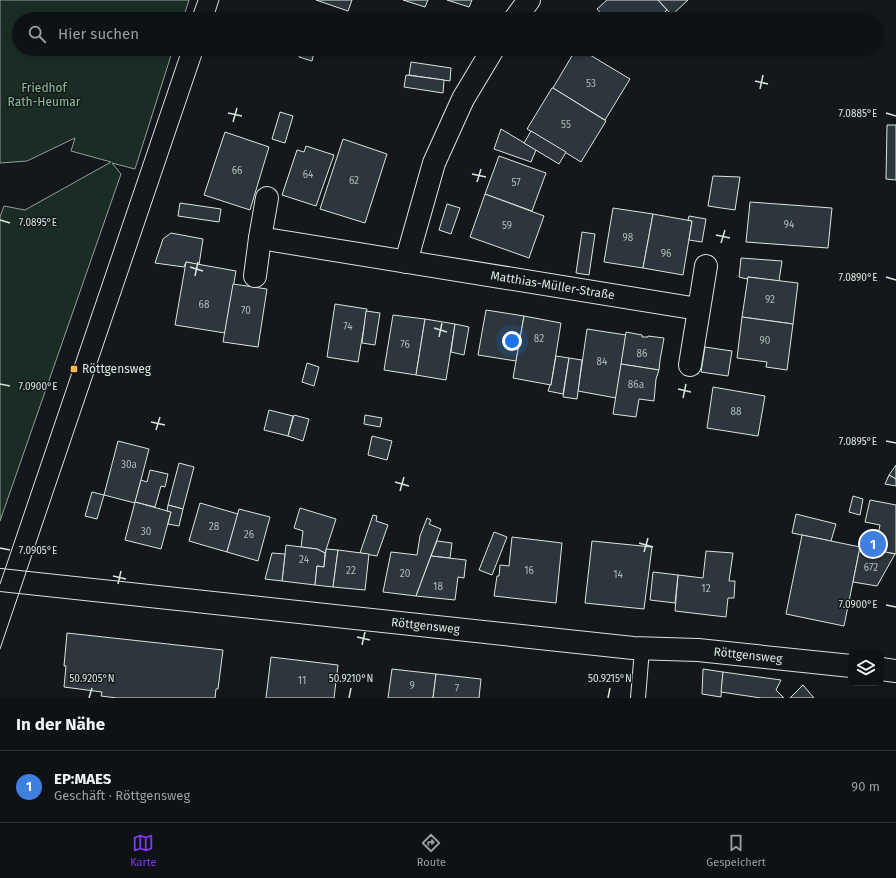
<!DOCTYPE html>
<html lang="de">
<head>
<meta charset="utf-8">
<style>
	body { margin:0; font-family:"Fira Sans",sans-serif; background:#1d2022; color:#f1f3f6 }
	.controls { position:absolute; right:12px; bottom:12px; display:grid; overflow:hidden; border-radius:8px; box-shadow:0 2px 6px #0003 }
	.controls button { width:36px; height:36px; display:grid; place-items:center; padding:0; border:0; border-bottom:1px solid #2f3234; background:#0f1215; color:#f1f3f6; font:20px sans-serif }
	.you { position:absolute; left:512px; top:341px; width:14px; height:14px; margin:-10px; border:3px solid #fff; border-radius:50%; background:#1a73e8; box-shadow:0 0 0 6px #1a73e833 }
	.badge { display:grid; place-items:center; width:26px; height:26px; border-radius:50%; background:#7c3aed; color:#fff; font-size:13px; font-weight:700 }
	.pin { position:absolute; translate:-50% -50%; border:2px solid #fff; box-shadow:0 1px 4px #0006 }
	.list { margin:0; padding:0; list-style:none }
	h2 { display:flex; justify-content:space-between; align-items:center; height:52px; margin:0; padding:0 16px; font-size:17px }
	h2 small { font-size:13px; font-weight:400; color:#9b9ea0 }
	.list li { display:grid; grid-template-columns:26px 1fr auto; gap:12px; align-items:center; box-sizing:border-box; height:72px; padding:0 16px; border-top:1px solid #2f3234 }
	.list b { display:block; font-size:15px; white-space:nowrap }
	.list p { margin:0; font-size:13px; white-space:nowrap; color:#9b9ea0 }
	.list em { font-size:13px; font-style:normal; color:#9b9ea0 }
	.icon { flex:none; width:22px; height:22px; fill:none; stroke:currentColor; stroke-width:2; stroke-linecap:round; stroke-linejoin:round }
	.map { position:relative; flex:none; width:896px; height:698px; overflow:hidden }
	.search { position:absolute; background:#0f1215; box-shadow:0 2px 6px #0003; left:12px; right:12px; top:12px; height:44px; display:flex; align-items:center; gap:10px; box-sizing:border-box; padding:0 14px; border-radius:22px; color:#9b9ea0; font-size:15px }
	.sheet { height:124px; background:#0f1215 }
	nav { display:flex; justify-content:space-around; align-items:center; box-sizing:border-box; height:56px; border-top:1px solid #2f3234; background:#0f1215; font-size:11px; color:#9b9ea0 }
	nav a { display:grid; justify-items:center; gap:2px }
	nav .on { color:#7c3aed }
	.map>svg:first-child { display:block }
	.green { fill:#1a2d24; stroke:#939e99 }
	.building { fill:#2c363c; stroke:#d8e6dc }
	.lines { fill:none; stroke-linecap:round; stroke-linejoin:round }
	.lane-casing { stroke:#d8e6dc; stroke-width:16 }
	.street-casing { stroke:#d8e6dc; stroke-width:24 }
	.lane { stroke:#14181c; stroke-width:14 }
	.street { stroke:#14181c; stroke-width:22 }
	.tram { stroke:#d8e6dc; stroke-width:1 }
	.ticks { fill:none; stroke:#d8e6dc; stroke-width:1.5 }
	.poi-dot { fill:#ffb74d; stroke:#14181c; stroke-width:1.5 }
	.labels { text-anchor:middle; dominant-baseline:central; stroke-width:3; stroke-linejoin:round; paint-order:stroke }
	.number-label { font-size:10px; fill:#adbab4 }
	.park-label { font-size:12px; fill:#8ac095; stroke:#14181c }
	.street-label { font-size:12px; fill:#d8e6dc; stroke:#14181c }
	.poi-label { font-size:12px; fill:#d8e6dc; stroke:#14181c; text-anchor:start }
	.ticks-label { font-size:10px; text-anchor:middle; fill:#d8e6dc; stroke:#14181c; stroke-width:3; stroke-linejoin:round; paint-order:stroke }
</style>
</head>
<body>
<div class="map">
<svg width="896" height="698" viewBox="0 0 896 698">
	<rect width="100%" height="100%" fill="#14181c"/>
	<path class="green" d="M 0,0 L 189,0 L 183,19 L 19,19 L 19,49 L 173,49 L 135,169 L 112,163 L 121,174 L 0,521 L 0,217 L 4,206 L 25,210 L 111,162 L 71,151 L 75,138 L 27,161 L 0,163 Z"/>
	<g class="building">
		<path d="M 316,0 L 352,0 L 348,11 Z"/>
		<path d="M 403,0 L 428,0 L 425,7 Z"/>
		<path d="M 447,0 L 472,0 L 469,7 Z"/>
		<path d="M 607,0 L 658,0 L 667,10 L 657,19 L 604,19 L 605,18 L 597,9 Z"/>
		<path d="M 658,0 L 688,0 L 672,15 Z"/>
		<path d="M 302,49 L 315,49 L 312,61 L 299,57 Z"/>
		<path d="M 576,49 L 580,49 L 630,79 L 605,120 L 553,88 Z"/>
		<path d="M 411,62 L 451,68 L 450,81 L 409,75 Z"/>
		<path d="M 406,75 L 444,80 L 443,93 L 404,87 Z"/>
		<path d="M 553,88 L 606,121 L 581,162 L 527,129 L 552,88 Z"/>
		<path d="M 280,112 L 293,116 L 285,143 L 272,139 Z"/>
		<path d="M 887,125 L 896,125 L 896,180 L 886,179 Z"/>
		<path d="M 501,129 L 536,150 L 531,162 L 494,149 Z"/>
		<path d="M 531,131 L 566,152 L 559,164 L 524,143 Z"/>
		<path d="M 225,132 L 269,147 L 250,210 L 204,195 Z"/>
		<path d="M 343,139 L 387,154 L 365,223 L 320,209 Z"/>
		<path d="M 306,146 L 334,155 L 316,206 L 282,195 L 297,150 L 304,152 Z"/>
		<path d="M 499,156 L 546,173 L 532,211 L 485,194 Z"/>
		<path d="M 713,176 L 740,177 L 735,210 L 708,206 Z"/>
		<path d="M 485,194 L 544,216 L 529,258 L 470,237 Z"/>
		<path d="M 750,202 L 832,208 L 828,248 L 746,242 Z"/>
		<path d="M 180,203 L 221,209 L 219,222 L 178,216 Z"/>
		<path d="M 447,204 L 460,208 L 451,234 L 439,230 Z"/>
		<path d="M 613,208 L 653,214 L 643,268 L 604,262 Z"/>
		<path d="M 653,214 L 692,221 L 683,275 L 643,268 Z"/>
		<path d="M 689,216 L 706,219 L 702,242 L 689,240 L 692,221 L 688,220 Z"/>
		<path d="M 582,232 L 595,234 L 589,275 L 576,273 Z"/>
		<path d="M 171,233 L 203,239 L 199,265 L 186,262 L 184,267 L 155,263 L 163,239 Z"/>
		<path d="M 741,258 L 782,261 L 779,281 L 748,277 L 747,279 L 739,277 Z"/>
		<path d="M 186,262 L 236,271 L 225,333 L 175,325 Z"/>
		<path d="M 748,277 L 798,283 L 793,324 L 742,317 Z"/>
		<path d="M 233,284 L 267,289 L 258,347 L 223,342 Z"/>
		<path d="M 335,304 L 367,309 L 358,362 L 327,357 Z"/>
		<path d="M 486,310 L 524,316 L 516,361 L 478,355 Z"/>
		<path d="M 366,311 L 380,313 L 375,345 L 362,343 Z"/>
		<path d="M 393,315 L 425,319 L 416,375 L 384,370 Z"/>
		<path d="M 524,316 L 561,323 L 551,385 L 513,378 Z"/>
		<path d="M 742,317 L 793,324 L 787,370 L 766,367 L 767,362 L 737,358 Z"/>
		<path d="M 425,319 L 455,324 L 446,380 L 416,375 Z"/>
		<path d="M 455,324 L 469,327 L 464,355 L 451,352 Z"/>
		<path d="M 587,329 L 626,335 L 616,398 L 578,391 Z"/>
		<path d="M 626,332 L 642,335 L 642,337 L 648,337 L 648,336 L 664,338 L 660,360 L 659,370 L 621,364 Z"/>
		<path d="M 705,347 L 732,351 L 728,376 L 701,372 Z"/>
		<path d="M 556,356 L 569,358 L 563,394 L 548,391 L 550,385 L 551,385 Z"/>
		<path d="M 569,358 L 582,360 L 577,399 L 563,397 Z"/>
		<path d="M 307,363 L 319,367 L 314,386 L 302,382 Z"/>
		<path d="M 621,364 L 659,370 L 656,379 L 654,401 L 639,399 L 636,417 L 613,414 Z"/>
		<path d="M 713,387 L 765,396 L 758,436 L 707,428 Z"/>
		<path d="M 269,410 L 293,416 L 288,436 L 264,430 Z"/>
		<path d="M 294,415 L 309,419 L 303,441 L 288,436 Z"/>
		<path d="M 365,415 L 382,418 L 380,427 L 364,424 Z"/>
		<path d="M 372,436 L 392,441 L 387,460 L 368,455 Z"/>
		<path d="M 118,441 L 149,449 L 135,503 L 104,495 Z"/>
		<path d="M 179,463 L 194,467 L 183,509 L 168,505 Z"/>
		<path d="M 896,465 L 896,479 L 889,475 Z"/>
		<path d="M 150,470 L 168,474 L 165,487 L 161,486 L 155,507 L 135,502 L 141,480 L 147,482 Z"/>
		<path d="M 889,475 L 896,479 L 896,486 L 885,484 Z"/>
		<path d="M 92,492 L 104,495 L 97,519 L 85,516 Z"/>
		<path d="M 853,496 L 863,499 L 860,515 L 849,512 Z"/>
		<path d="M 870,500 L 896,505 L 896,554 L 875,550 L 880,525 L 865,522 Z"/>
		<path d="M 135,502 L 171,512 L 161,549 L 125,540 Z"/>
		<path d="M 200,503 L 238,514 L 227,552 L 189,541 Z"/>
		<path d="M 168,505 L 183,509 L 179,526 L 168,524 L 171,512 L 167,511 Z"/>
		<path d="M 300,508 L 336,519 L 325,553 L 317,549 L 301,547 L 303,531 L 294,528 Z"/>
		<path d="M 239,509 L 270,517 L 258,561 L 227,552 Z"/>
		<path d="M 796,514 L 836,524 L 831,541 L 792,533 Z"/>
		<path d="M 373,515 L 377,516 L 376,521 L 388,525 L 377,556 L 360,553 Z"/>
		<path d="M 427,518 L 431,520 L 429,524 L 441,529 L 416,596 L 383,592 L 391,552 L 417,555 L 420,536 Z"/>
		<path d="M 494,532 L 507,537 L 492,575 L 479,570 Z"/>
		<path d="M 802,535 L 860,547 L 844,626 L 786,614 Z"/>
		<path d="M 512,537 L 562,543 L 556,603 L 494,596 L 497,576 L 499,576 L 500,565 L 509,566 Z"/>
		<path d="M 437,541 L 452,543 L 450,558 L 431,556 Z"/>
		<path d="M 592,541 L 652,547 L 644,609 L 585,603 Z"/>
		<path d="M 286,545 L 317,549 L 325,553 L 324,567 L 317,566 L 315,585 L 282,581 Z"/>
		<path d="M 860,547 L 895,554 L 877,586 L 853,582 Z"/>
		<path d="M 326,549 L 338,550 L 333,587 L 315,585 L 317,566 L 324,567 Z"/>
		<path d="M 338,550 L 369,554 L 365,590 L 333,587 Z"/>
		<path d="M 706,551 L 733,553 L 729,581 L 735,581 L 734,598 L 728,598 L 726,617 L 675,611 L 678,575 L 703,578 Z"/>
		<path d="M 272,553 L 285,554 L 282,581 L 265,579 Z"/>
		<path d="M 431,556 L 466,560 L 464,578 L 458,577 L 455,600 L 416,596 Z"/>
		<path d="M 653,572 L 678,575 L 675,603 L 650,600 Z"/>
		<path d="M 67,633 L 223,650 L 218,689 L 216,689 L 215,698 L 117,698 L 101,696 L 102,692 L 64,687 L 66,666 L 64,666 Z"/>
		<path d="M 271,657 L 338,665 L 334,698 L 266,698 Z"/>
		<path d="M 392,669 L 436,674 L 433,698 L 388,698 Z"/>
		<path d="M 703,669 L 723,672 L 721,697 L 702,694 Z"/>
		<path d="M 723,672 L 781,680 L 776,690 L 784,698 L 761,698 L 721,692 Z"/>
		<path d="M 436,674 L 481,679 L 479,698 L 433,698 Z"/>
		<path d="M 803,685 L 814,698 L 790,698 Z"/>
	</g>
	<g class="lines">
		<g class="lane-casing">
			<path id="lane" d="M 638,698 L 642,649"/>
		</g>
		<g class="street-casing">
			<g id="street">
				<path d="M 515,19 L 529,0"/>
				<path id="s1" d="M 267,198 L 260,238 L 698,309"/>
				<path d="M 406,262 L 434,163 L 463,99 L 493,49"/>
				<path d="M 255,276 L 260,238"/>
				<path d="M 690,365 L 706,266"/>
				<path id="s2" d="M 0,580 L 633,648 L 698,650 L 851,666"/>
				<path d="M 881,669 L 896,671"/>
			</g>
		</g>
		<use href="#lane" class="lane"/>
		<use href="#street" class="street"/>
		<g class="tram">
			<path d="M 191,19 L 198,0"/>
			<path d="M 213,19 L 219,0"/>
			<path d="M 0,584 L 182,49"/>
			<path d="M 0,649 L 204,49"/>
		</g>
	</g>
	<path class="ticks" d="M 755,81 L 768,84M 760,89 L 763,75M 228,113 L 242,116M 886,113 L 896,116M 233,122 L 237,108M 472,174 L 486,177M 477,182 L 481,169M 0,220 L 10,223M 716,235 L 730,238M 721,243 L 725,230M 190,267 L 203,271M 195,276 L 198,262M 886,277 L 896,280M 434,328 L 447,332M 439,337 L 442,323M 0,384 L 10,386M 678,389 L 691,392M 683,398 L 686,384M 151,422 L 165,425M 156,430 L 160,417M 886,441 L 896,443M 395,482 L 409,486M 400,491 L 404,477M 639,543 L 653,547M 0,548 L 10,550M 644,552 L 648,538M 113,576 L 126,579M 118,584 L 121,571M 886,605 L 896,607M 357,637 L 370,640M 362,645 L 365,632M 89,698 L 92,688M 349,698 L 351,688M 608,698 L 610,688"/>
	<rect class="poi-dot" x="70" y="365" width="8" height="8" rx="2"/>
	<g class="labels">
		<g class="number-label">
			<text x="591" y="84">53</text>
			<text x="566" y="125">55</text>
			<text x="237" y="171">66</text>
			<text x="308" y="175">64</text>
			<text x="354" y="181">62</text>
			<text x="516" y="183">57</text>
			<text x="789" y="225">94</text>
			<text x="507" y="226">59</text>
			<text x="628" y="238">98</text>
			<text x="666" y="254">96</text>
			<text x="770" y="300">92</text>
			<text x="204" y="305">68</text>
			<text x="246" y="311">70</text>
			<text x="348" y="327">74</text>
			<text x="539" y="339">82</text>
			<text x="765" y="341">90</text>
			<text x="405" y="345">76</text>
			<text x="642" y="354">86</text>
			<text x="602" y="362">84</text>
			<text x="636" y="385">86a</text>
			<text x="736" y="412">88</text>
			<text x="129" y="465">30a</text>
			<text x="214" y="527">28</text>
			<text x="146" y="532">30</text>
			<text x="249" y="535">26</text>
			<text x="304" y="560">24</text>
			<text x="871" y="568">672</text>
			<text x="351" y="571">22</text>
			<text x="529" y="571">16</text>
			<text x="405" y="574">20</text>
			<text x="618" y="575">14</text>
			<text x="438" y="587">18</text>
			<text x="706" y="589">12</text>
			<text x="302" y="681">11</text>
			<text x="412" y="686">9</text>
			<text x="457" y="689">7</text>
		</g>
		<g class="park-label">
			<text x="44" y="88">Friedhof<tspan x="44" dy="14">Rath-Heumar</tspan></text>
		</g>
		<g class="street-label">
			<text stroke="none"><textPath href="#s1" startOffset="337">Matthias-Müller-Straße</textPath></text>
			<text stroke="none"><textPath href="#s2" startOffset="428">Röttgensweg</textPath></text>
			<text stroke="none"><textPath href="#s2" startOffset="752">Röttgensweg</textPath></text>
		</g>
		<g class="poi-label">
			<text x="82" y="369">Röttgensweg</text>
		</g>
	</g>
	<g class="ticks-label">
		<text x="858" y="117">7.0885°E</text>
		<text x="38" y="226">7.0895°E</text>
		<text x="858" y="281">7.0890°E</text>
		<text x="38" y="390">7.0900°E</text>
		<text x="858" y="445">7.0895°E</text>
		<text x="38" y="554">7.0905°E</text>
		<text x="858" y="608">7.0900°E</text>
		<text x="92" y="682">50.9205°N</text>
		<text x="351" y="682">50.9210°N</text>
		<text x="610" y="682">50.9215°N</text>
	</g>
</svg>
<div class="controls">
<button><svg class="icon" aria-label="layers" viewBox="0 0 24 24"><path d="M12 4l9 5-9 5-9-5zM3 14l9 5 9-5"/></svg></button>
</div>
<div class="you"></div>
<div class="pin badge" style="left:873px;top:544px;background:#3f7fe0">1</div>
<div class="search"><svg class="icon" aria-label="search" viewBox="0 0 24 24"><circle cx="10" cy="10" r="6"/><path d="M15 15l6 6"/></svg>Hier suchen</div>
</div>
<section class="sheet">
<h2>In der Nähe<small></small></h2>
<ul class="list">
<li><span class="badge" style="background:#3f7fe0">1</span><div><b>EP:MAES</b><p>Geschäft · Röttgensweg</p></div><em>90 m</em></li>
</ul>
</section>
<nav>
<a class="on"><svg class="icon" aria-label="map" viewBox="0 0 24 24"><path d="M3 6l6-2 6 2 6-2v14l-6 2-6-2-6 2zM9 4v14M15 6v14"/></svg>Karte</a>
<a><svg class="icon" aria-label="directions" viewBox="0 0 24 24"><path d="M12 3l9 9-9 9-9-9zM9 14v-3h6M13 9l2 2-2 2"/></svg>Route</a>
<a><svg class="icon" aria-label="saved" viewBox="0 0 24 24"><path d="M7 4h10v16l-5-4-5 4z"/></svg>Gespeichert</a>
</nav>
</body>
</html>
